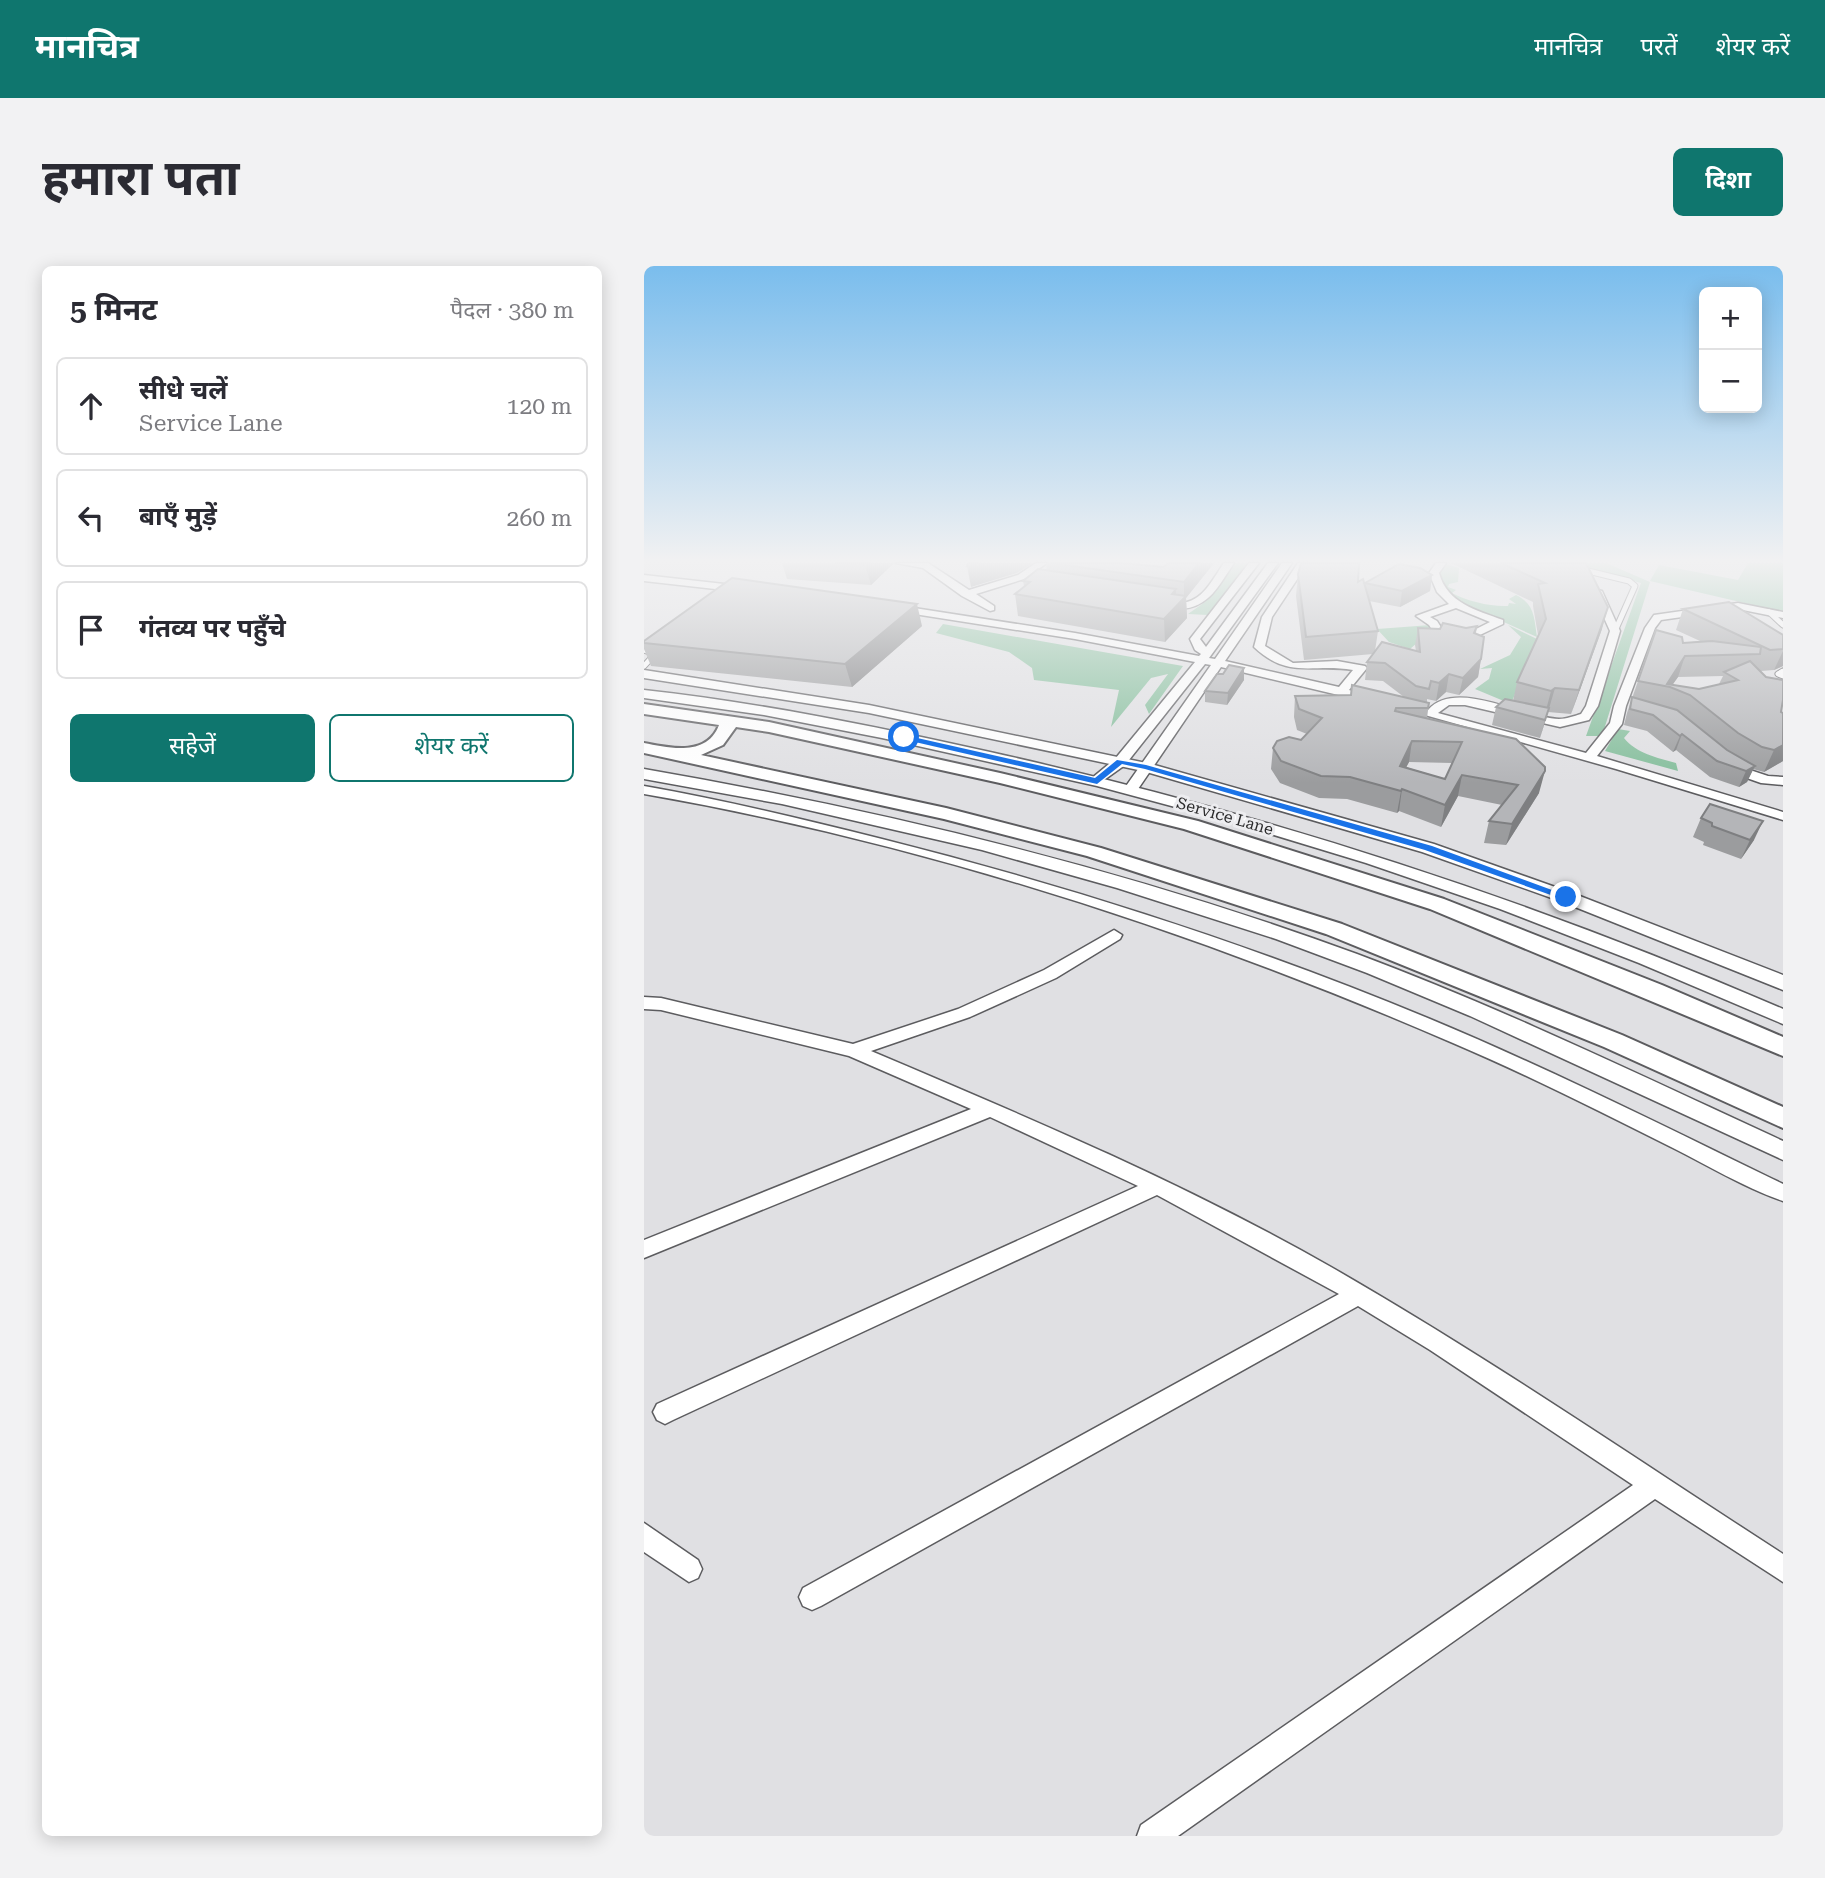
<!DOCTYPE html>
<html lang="hi">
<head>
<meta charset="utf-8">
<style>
	body { margin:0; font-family:"Roboto Serif","Noto Sans Devanagari",serif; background:#f2f2f3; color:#2b2b33 }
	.controls { position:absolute; right:21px; top:21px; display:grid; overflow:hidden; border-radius:10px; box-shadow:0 4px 18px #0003 }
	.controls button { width:63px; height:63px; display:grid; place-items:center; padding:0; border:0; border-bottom:2px solid #e1e1e2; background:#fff; color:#2b2b33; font:35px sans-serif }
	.stop { position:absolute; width:21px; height:21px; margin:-16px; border:5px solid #1a73e8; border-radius:50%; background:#fff }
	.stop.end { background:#1a73e8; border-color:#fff; box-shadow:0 2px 7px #0008 }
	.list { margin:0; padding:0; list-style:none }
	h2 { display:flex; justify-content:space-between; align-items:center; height:91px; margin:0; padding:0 28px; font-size:30px }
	h2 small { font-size:23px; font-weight:400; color:#7c7c81 }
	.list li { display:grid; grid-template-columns:46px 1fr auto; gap:21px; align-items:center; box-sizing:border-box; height:98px; margin:0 14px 14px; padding:0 14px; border:2px solid #e1e1e2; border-radius:10px }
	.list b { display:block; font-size:26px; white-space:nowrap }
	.list p { margin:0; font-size:23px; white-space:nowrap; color:#7c7c81 }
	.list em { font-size:23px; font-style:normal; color:#7c7c81 }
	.actions { display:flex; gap:14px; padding:21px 28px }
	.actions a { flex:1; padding:16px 0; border:2px solid #0f766e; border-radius:10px; text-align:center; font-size:24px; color:#0f766e }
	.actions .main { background:#0f766e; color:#fff }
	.icon { flex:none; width:38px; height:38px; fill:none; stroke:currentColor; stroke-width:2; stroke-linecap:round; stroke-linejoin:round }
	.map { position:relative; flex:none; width:1139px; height:1570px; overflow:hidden; border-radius:10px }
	header { display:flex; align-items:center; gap:42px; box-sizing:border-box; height:98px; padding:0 35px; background:#0f766e; color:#fff }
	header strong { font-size:33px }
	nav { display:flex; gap:38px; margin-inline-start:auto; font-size:24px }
	.intro { display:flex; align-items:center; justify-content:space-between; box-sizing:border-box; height:168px; padding:0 42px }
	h1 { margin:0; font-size:49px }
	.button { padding:18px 32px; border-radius:10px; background:#0f766e; color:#fff; font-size:24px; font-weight:700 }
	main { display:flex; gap:42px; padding:0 42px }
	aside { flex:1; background:#fff; border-radius:10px; box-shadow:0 4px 18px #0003 }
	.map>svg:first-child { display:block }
	.green { fill:#85be9c }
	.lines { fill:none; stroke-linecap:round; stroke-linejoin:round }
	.service-casing { stroke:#5c5c5f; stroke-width:7 }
	.minor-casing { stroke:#5c5c5f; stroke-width:3 }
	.tertiary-casing { stroke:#5c5c5f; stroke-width:3 }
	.secondary-casing { stroke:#5c5c5f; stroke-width:4 }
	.service { stroke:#fff; stroke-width:5 }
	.minor { fill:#fff; fill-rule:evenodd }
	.tertiary { fill:#fff; fill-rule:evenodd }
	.secondary { fill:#fff; fill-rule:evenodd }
	.wall { fill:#9b9c9e; fill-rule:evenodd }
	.shaded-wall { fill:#7e7f81 }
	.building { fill:#b4b5b8; stroke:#7e7f81; stroke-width:2; fill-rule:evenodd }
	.route { fill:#1a73e8 }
	.labels { text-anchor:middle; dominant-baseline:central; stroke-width:6; stroke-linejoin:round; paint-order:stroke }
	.far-street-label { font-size:16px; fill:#2b2b2c; stroke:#ededf0 }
</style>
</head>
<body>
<header>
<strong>मानचित्र</strong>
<nav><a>मानचित्र</a><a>परतें</a><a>शेयर करें</a></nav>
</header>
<div class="intro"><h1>हमारा पता</h1><a class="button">दिशा</a></div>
<main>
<aside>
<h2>5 मिनट<small>पैदल · 380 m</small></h2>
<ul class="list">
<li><svg class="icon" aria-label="ahead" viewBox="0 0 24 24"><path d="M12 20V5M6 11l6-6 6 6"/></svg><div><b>सीधे चलें</b><p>Service Lane</p></div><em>120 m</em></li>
<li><svg class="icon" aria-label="left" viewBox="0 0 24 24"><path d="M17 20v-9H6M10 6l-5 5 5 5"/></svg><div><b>बाएँ मुड़ें</b></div><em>260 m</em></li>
<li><svg class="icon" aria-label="arrive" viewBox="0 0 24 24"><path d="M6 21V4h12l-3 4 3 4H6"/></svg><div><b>गंतव्य पर पहुँचे</b></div></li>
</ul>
<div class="actions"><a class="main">सहेजें</a><a>शेयर करें</a></div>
</aside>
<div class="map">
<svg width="1139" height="1570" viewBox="0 0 1139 1570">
	<rect width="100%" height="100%" fill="#e0e0e3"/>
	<g class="green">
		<path d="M 590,297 L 603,297 L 564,349 L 544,348 L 561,336 Z"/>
		<path d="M 798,297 L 815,302 L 814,316 L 805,318 L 804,321 L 812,324 L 808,327 C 823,335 847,341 864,340 L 865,337 L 872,338 L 865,333 L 872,329 C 891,338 890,352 893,371 L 804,331 L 793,307 Z"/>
		<path d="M 926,297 L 962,297 L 1006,316 L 958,470 L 942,470 L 997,317 Z"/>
		<path d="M 1104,297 L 1139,297 L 1139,346 L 1006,315 L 1015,299 L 1094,314 Z"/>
		<path d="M 299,358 L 539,400 L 505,448 L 501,439 L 524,408 L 507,412 L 467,461 L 475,424 L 390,414 L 388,402 L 365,386 L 292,367 Z"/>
		<path d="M 787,359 L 797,371 L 774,376 L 766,383 L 745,376 L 733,363 Z"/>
		<path d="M 864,359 L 893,373 L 867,438 L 831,423 L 845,413 L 848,402 L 836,403 L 866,389 L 877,371 Z"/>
		<path d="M 974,463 L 986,465 L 980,472 C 992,487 1013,492 1032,497 L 1034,505 L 961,485 Z"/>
	</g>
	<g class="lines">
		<g class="service-casing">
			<g id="service">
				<path d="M 940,304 L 985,315 L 991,320 L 971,365"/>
				<path d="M 1125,346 L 1139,359"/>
				<path d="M 0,384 L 11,388 L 0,400"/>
				<path d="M 1139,405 L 1134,408 L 1139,410"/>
			</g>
		</g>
		<g class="minor-casing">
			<g id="minor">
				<path d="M 252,297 L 284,297 L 325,324 L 374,309 L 392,297 L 403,297 L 380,313 L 332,328 L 350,340 L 350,344 L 346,345 L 318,330 L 279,302 Z"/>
				<path d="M 580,297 L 590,297 C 575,319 565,342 536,343 C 528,343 520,343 514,339 C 521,335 527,337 536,337 C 559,336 568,314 580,297 Z"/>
				<path d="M 605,297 L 615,297 L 556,373 L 562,381 L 624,297 L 634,297 L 565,392 L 571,393 L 638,297 L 648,297 L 581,395 L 695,421 L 709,404 C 668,397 645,414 610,381 L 618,351 L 654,297 L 664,297 L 628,351 L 621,380 L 649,397 L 693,395 L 721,400 L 723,402 L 705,424 L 734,433 L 728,437 L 577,401 L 492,526 L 487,527 L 480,523 L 567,399 L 561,398 L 481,499 L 453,519 L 448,518 L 448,512 L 471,493 L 551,396 L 431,373 L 251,345 L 246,342 L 251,339 L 431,367 L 555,390 L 557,388 L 551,384 L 546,373 Z"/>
				<path d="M 792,297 L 802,297 L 795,307 C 803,337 832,344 859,354 L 859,358 L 819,377 L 792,370 L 785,359 L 772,350 L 805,338 L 793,326 L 785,307 ZM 812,342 L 846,356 L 818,370 L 800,366 L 793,355 L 786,351 Z"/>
				<path d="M 0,309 L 98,320 L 103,323 L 98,326 L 0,315 Z"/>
				<path d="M 949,323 L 958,325 L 976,365 L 954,440 L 945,454 L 916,461 L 821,439 L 805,439 L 794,447 L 942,487 L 966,457 L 970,440 L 1001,362 L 1010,349 L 1094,337 L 1139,346 L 1139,352 L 1094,343 L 1017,354 L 1011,362 L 982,440 L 978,458 L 953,490 L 1139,546 L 1139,554 L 972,503 L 756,442 L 762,438 L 784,444 C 812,412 879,452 915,453 C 922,453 930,450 937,448 L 942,440 L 966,365 L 948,325 Z"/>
				<path d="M 1085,497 L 1124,510 L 1139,511 L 1139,519 L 1117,517 L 1080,504 L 1079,501 Z"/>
				<path d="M 0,520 C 80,534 159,553 238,573 C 425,620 608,679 786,753 C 906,803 1022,861 1139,918 L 1139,935 C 1101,922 1065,900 1029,882 C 957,846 884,809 809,777 C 552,666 277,576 0,528 Z"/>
				<path d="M 470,664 L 478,669 L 476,673 L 412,712 L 326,751 L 227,785 C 383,851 540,917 687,1001 C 842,1090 989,1191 1139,1288 L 1139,1316 L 1011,1233 L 534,1570 L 493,1570 L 497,1559 L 989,1219 L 786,1084 L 714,1040 L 177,1340 L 168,1344 L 159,1340 L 155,1331 L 159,1322 L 695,1028 L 513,929 L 29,1154 L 21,1158 L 13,1154 L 9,1146 L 13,1138 L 494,920 L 346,851 L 0,992 L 0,974 L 327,843 L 205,790 L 17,744 L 0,743 L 0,731 L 17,732 L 209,778 L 314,743 L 400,704 Z"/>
				<path d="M 0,1257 L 54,1294 L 58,1303 L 54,1312 L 45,1316 L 0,1286 Z"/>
			</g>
		</g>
		<g class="tertiary-casing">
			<g id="tertiary">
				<path d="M 0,404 L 225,439 L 507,498 L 790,578 L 928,627 L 1139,709 L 1139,724 L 916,635 L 778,586 L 499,505 L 225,447 L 0,412 Z"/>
				<path d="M 0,424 C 117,437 231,460 346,486 C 619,547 882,632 1139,743 L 1139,758 L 995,697 L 856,643 L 722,597 L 587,556 L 453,520 L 238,472 L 120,449 L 0,432 Z"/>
				<path d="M 0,503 C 242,545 482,603 713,688 C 858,742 998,810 1139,875 L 1139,894 L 826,750 L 723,707 L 632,673 L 473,622 L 338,584 L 138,538 L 0,513 Z"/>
			</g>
		</g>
		<g class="secondary-casing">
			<path id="secondary" d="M 0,438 L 125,456 L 356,507 L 554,555 L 800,633 L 1018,719 L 1139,771 L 1139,790 L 786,643 L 540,563 L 356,517 L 125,466 L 92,461 L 79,479 L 57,489 L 302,542 L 457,582 L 698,658 L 978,769 L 1139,841 L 1139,862 L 960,781 L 682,668 L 443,590 L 300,553 L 0,487 L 0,477 C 25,482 63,491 75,459 L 0,448 Z"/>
		</g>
		<use href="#service" class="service"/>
		<use href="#minor" class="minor"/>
		<use href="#tertiary" class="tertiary"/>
		<use href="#secondary" class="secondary"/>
	</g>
	<g class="wall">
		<path d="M 138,297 L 250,297 L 227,319 L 143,313 Z"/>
		<path d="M 402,297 L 519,301 L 525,297 L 570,297 L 542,332 L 543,352 L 521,376 L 374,350 L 371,328 L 380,320 L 379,315 L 403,305 Z"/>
		<path d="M 804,297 L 942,297 L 958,363 L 927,448 L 904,446 L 896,472 L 848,459 L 852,441 L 869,435 L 873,416 L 894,369 L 889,340 L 889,336 L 809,298 Z"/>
		<path d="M 654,308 L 714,316 L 720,319 L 721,317 L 788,309 L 786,325 L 756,341 L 725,335 L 734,365 L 731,385 L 772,385 L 771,379 L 774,362 L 822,362 L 833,360 L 832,367 L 837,393 L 834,411 L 815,429 L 802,426 L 792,435 L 783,433 L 783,436 L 785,437 L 783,452 L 895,527 L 862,579 L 840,577 L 845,555 L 858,539 L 814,530 L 797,561 L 755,545 L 753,547 L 703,533 L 675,532 L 636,517 L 627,503 L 629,482 L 657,474 L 663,468 L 653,464 L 650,451 L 651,430 L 760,431 L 739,415 L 721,414 L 723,396 L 729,388 L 660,394 L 652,330 ZM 765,496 L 808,497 L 801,513 L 762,501 Z"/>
		<path d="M 1039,343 L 1139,369 L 1139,400 L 1130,404 L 1117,405 L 1137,446 L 1139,447 L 1139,495 L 1120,506 L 1109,503 L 1103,516 L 1095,521 L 1066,511 L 1032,484 L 1029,486 L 1003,465 L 980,459 L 983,447 L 994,415 L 1039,377 L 1056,375 L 1032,364 ZM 1079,410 L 1075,418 L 1055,423 L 1028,419 L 1034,411 Z"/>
		<path d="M 278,360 L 208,421 L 7,400 L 0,383 L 0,375 Z"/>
		<path d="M 600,402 L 600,414 L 583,439 L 561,436 L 561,425 L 579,408 Z"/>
		<path d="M 1057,552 L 1110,574 L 1097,593 L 1059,579 L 1060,576 L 1049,571 Z"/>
	</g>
	<g class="shaded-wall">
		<path d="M 224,297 L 250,297 L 227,319 L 221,299 Z"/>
		<path d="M 335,297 L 389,297 L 373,307 L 327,321 L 323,300 Z"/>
		<path d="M 555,297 L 570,297 L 542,332 L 543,352 L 521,376 L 520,353 L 528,328 L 532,323 L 532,341 L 540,332 L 540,316 Z"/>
		<path d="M 788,309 L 786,325 L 756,341 L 758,325 Z"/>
		<path d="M 273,338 L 278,360 L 208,421 L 201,398 Z"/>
		<path d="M 964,341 L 958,363 L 927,448 L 935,424 Z"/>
		<path d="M 1139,385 L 1139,400 L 1130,404 Z"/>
		<path d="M 1041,390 L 1034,411 L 1027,421 L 1023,418 Z"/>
		<path d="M 837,393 L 834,411 L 815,429 L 819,412 Z"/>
		<path d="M 600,402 L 600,414 L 583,439 L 584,427 Z"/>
		<path d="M 805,408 L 802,426 L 792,435 L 795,417 Z"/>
		<path d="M 911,422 L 904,446 L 896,472 L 903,447 L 901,448 L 907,425 Z"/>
		<path d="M 1038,468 L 1032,484 L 1029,486 L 1036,470 Z"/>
		<path d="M 768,475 L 765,496 L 752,521 L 756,500 Z"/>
		<path d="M 1139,479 L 1139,495 L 1120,506 L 1130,484 Z"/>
		<path d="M 1111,500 L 1103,516 L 1095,521 L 1102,505 Z"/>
		<path d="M 901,505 L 895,527 L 862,579 L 868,558 Z"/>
		<path d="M 818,509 L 814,530 L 797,561 L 801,539 Z"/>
		<path d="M 758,523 L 755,545 L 753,547 L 757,525 Z"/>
		<path d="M 1119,555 L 1110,574 L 1097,593 L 1106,574 Z"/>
	</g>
	<g class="building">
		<path d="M 191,297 L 224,297 L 221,299 Z"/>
		<path d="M 324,297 L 335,297 L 323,300 Z"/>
		<path d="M 407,297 L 478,297 L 519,301 L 525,297 L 555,297 L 540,316 Z"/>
		<path d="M 657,297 L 715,297 L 714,316 L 719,313 L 734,365 L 662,371 L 654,308 Z"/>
		<path d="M 857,297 L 942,297 L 964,341 L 935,424 L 911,422 L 907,425 L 873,416 L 902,353 L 894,318 L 901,317 Z"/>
		<path d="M 755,298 L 776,302 L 788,309 L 758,325 L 721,317 Z"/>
		<path d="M 394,303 L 532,323 L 528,328 L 542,330 L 520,353 L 371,328 L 386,316 L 379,315 Z"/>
		<path d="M 88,312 L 273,338 L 201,398 L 0,377 L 0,375 Z"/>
		<path d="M 1085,336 L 1139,369 L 1139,383 L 1126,384 L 1039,343 Z"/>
		<path d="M 799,357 L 822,362 L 833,360 L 830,367 L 840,371 L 837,393 L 819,412 L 805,408 L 795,417 L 787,415 L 785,423 L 772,420 L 741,397 L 723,396 L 738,376 L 776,386 L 774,362 L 796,363 Z"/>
		<path d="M 1012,364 L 1038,371 L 1039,377 L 1068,375 L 1117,381 L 1116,388 L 1041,390 L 1023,418 L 1055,423 L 1094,414 L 1080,406 L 1106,395 L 1122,411 L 1139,414 L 1139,434 L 1137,446 L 1139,447 L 1139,479 L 1130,484 L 1118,481 L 1094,467 L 1046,429 L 1026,421 L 994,415 Z"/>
		<path d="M 585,399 L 600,402 L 584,427 L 561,425 L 573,408 L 579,408 Z"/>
		<path d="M 708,419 L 785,437 L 784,442 L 752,442 L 751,445 L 872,473 L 901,501 L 901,505 L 868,558 L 845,555 L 874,519 L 818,509 L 801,539 L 758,523 L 757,525 L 706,511 L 677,510 L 637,495 L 629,482 L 633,475 L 645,471 L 657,474 L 678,452 L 655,443 L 651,430 L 707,429 ZM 768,475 L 818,476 L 801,513 L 756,500 Z"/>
		<path d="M 988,431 L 1033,444 L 1083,484 L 1111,500 L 1102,505 L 1073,495 L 1038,468 L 1036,470 L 1009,449 L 986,443 Z"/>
		<path d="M 861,433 L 905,442 L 901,454 L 852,441 Z"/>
		<path d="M 1066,538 L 1119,555 L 1106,574 L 1068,560 L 1068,557 L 1057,552 Z"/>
	</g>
	<linearGradient id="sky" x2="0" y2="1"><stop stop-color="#7abded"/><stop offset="0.57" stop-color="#f1f1f2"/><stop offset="1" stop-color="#f1f1f2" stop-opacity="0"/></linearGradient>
	<rect width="1139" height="517" fill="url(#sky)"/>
	<path class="route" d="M 260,469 L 451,512 L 473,494 L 502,499 L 788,580 L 927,631 L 918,633 L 781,584 L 501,503 L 478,498 L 453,518 L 258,473 Z"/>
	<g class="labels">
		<g class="far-street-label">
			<text transform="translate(581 550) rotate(16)">Service Lane</text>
		</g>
	</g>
</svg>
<div class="controls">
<button>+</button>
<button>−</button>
</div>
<div class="stop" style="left:260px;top:471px"></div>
<div class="stop end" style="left:922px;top:631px"></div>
</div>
</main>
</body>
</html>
